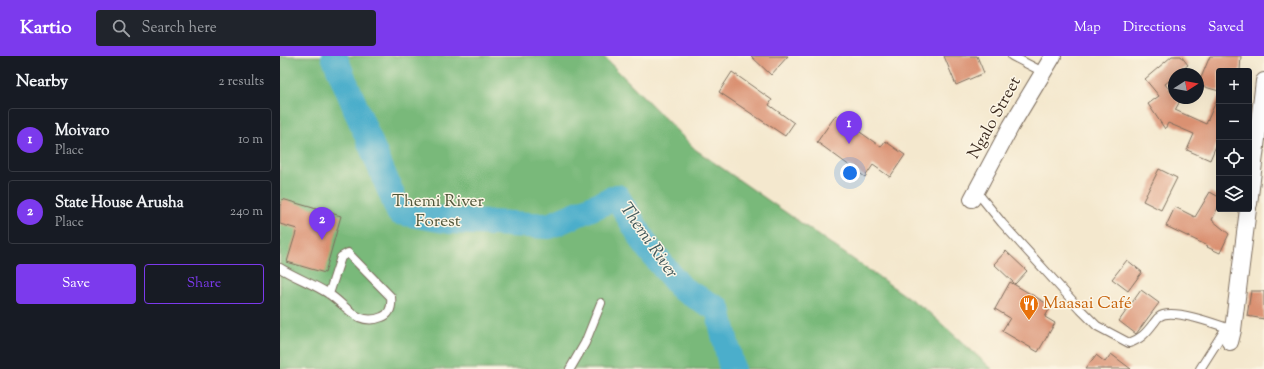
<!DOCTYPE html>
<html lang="en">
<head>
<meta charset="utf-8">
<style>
	body { margin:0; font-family:"Sorts Mill Goudy",serif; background:#20242c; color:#f1f3f6 }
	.controls { position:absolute; right:12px; top:12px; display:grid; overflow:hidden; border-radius:4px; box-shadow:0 4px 16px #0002 }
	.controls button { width:36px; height:36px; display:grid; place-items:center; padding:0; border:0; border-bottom:1px solid #363941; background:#171b24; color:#f1f3f6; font:20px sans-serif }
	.compass { position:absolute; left:888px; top:12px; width:36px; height:36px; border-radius:50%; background:#171b24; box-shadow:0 4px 16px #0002; rotate:79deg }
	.you { position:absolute; left:570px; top:117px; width:14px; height:14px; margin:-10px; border:3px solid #fff; border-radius:50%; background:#1a73e8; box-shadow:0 0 0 6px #1a73e833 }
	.badge { display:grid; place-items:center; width:26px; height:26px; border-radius:50%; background:#7c3aed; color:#fff; font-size:13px; font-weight:700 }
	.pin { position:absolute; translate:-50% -33px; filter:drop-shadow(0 1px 2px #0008) }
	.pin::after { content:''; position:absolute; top:21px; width:14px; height:12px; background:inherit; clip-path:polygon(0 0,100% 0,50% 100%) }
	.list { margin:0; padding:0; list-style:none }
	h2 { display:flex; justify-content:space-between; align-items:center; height:52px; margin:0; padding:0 16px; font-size:17px }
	h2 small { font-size:13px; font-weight:400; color:#9ea1a6 }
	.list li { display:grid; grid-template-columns:26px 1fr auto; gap:12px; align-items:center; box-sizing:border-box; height:64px; margin:0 8px 8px; padding:0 8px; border:1px solid #363941; border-radius:4px }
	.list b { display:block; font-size:15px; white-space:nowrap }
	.list p { margin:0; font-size:13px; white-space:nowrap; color:#9ea1a6 }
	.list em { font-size:13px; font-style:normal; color:#9ea1a6 }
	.actions { display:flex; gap:8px; padding:12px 16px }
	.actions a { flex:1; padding:9px 0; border:1px solid #7c3aed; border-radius:4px; text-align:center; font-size:14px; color:#7c3aed }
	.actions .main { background:#7c3aed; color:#fff }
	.icon { flex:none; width:22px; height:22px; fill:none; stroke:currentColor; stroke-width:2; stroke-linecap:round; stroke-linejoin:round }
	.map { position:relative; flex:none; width:984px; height:313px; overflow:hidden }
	header { display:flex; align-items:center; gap:24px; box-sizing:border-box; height:56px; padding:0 20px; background:#7c3aed; color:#fff }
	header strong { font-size:19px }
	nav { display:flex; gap:22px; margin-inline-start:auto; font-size:14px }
	.search { width:280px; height:36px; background:#20242c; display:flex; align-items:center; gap:10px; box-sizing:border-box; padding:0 14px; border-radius:4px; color:#9ea1a6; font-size:15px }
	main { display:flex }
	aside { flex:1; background:#171b24 }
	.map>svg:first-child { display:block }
	.forest { fill:#79b97a; stroke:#5a724c }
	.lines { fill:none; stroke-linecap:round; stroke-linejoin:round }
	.river { stroke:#4baecb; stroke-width:26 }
	.building { fill:#da9172 }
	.service-casing { stroke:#7c6c5c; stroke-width:10 }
	.minor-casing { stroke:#7c6c5c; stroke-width:18 }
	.service { stroke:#fff; stroke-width:8 }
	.minor { stroke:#fff; stroke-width:16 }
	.labels { text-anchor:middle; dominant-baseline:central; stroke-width:3; stroke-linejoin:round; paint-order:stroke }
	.street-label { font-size:17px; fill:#3b2a1e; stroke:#fcf5e5 }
	.park-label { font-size:17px; fill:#52563a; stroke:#fcf5e5 }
	.food-label { font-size:17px; fill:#c56008; stroke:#fcf5e5; text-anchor:start }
	.water-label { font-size:18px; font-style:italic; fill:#41585b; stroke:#fcf5e5 }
</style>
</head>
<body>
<header>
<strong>Kartio</strong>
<div class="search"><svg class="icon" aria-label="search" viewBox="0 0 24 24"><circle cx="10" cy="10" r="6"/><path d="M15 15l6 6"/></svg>Search here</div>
<nav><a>Map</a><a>Directions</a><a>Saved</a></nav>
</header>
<main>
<aside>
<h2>Nearby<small>2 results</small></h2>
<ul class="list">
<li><span class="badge">1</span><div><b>Moivaro</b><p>Place</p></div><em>10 m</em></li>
<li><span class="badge">2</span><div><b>State House Arusha</b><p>Place</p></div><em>240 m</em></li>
</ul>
<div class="actions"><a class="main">Save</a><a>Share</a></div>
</aside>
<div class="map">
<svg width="984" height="313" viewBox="0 0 984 313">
	<rect width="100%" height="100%" fill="#fcf5e5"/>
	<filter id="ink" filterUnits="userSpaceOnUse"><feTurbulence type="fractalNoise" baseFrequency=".025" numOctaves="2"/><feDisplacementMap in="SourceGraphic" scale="8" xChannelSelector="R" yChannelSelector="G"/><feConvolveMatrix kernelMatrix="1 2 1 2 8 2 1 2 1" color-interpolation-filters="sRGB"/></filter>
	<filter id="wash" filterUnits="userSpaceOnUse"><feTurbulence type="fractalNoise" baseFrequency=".012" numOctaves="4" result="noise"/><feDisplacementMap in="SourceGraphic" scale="16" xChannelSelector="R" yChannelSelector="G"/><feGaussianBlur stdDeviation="0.9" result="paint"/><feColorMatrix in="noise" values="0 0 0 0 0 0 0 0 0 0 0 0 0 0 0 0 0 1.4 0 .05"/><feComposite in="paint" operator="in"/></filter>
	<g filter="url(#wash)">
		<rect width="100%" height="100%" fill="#f4e8ce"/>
		<path class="forest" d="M 0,0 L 323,0 L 416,94 L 646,254 L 712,313 L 0,313 Z"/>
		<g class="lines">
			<path class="river" d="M 54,0 L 119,156 L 170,165 L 269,170 L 337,141 L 368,192 L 402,233 L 438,253 L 452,313"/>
		</g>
		<g id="blocks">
			<g class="building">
				<path d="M 471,0 L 508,0 L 491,19 Z"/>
				<path d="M 664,0 L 697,0 L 704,17 L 676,29 Z"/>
				<path d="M 892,0 L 901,0 L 908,9 L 897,18 L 894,18 L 894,21 L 885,28 L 899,47 L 895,54 L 926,68 L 939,39 L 939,83 L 930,104 L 907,94 L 914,78 L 888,67 L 885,73 L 868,48 L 879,40 L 865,23 Z"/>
				<path d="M 930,0 L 961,0 L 960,15 L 939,15 L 939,35 L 918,29 Z"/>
				<path d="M 452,16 L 492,44 L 489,49 L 514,67 L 505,80 L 439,36 Z"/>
				<path d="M 556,59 L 601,91 L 605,85 L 625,99 L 610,121 L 593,109 L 585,121 L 537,86 Z"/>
				<path d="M 879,113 L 897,122 L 881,154 L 863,145 Z"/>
				<path d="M 930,136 L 939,141 L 939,149 L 932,164 L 949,178 L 940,197 L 927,191 L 928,190 L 886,170 L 895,151 L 915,161 Z"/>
				<path d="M 2,143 L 61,160 L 45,217 L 7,206 L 17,173 L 0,168 L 0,150 Z"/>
				<path d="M 726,195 L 747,215 L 735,228 L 714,208 Z"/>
				<path d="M 847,204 L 862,216 L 848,235 L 832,223 Z"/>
				<path d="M 730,226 L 771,250 L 765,261 L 775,267 L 758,296 L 722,275 L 730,262 L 715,253 Z"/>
				<path d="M 861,234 L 879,247 L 856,278 L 839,265 Z"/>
				<path d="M 971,235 L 984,235 L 984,263 L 967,260 Z"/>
				<path d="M 831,298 L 851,313 L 805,313 L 816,299 L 825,306 Z"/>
			</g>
		</g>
	</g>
	<g filter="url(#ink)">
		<use href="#blocks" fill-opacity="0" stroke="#7c6c5c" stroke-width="1"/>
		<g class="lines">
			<g class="service-casing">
				<g id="service">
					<path d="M 732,0 L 763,16"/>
					<path d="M 696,135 L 722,167 L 800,253 L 817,270 L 849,287 C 861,283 866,277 873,268 C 875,266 877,262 879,261 C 891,251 939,269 953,274"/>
					<path d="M 0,212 C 16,222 34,228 49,238 C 67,250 78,271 102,261 C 110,258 112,250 111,241 L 68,197 L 61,201 L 49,238"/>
					<path d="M 290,313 L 305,287 L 321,247"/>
					<path d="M 920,313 L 946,272"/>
				</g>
			</g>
			<g class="minor-casing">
				<g id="minor">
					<path d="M 692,143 L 731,70 L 773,0"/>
					<path d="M 969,148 L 984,25"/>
					<path d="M 950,286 L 953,274 L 968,153"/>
				</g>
			</g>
			<use href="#service" class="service"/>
			<use href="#minor" class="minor"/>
		</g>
	</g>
	<defs>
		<g id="restaurant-pin" transform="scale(1)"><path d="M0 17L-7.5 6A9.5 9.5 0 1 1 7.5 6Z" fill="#e8710a" stroke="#fcf5e5"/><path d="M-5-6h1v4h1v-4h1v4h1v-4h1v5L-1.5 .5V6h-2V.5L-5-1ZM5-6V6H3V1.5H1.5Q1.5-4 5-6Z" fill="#fff"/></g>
	</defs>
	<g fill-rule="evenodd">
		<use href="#restaurant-pin" x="749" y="248"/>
	</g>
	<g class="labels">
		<g class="street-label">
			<text transform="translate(715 62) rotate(-61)">Ngalo Street</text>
		</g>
		<g class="park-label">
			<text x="158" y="146">Themi River<tspan x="158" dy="20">Forest</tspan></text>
		</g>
		<g class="food-label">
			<text x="763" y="248">Maasai Café</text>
		</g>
		<g class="water-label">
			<text transform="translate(368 185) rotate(55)">Themi River</text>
		</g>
	</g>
</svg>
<div class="controls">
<button>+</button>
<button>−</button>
<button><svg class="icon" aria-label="locate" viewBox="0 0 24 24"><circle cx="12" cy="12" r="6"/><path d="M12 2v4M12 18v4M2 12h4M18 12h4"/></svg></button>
<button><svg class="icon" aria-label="layers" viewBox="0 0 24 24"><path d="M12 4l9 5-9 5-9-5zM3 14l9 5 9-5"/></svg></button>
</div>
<svg class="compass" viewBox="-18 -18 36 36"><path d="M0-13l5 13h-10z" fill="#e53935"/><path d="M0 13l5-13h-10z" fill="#9ea1a6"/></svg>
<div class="you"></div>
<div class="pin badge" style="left:569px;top:88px">1</div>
<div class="pin badge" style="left:42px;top:184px">2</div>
</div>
</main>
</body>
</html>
